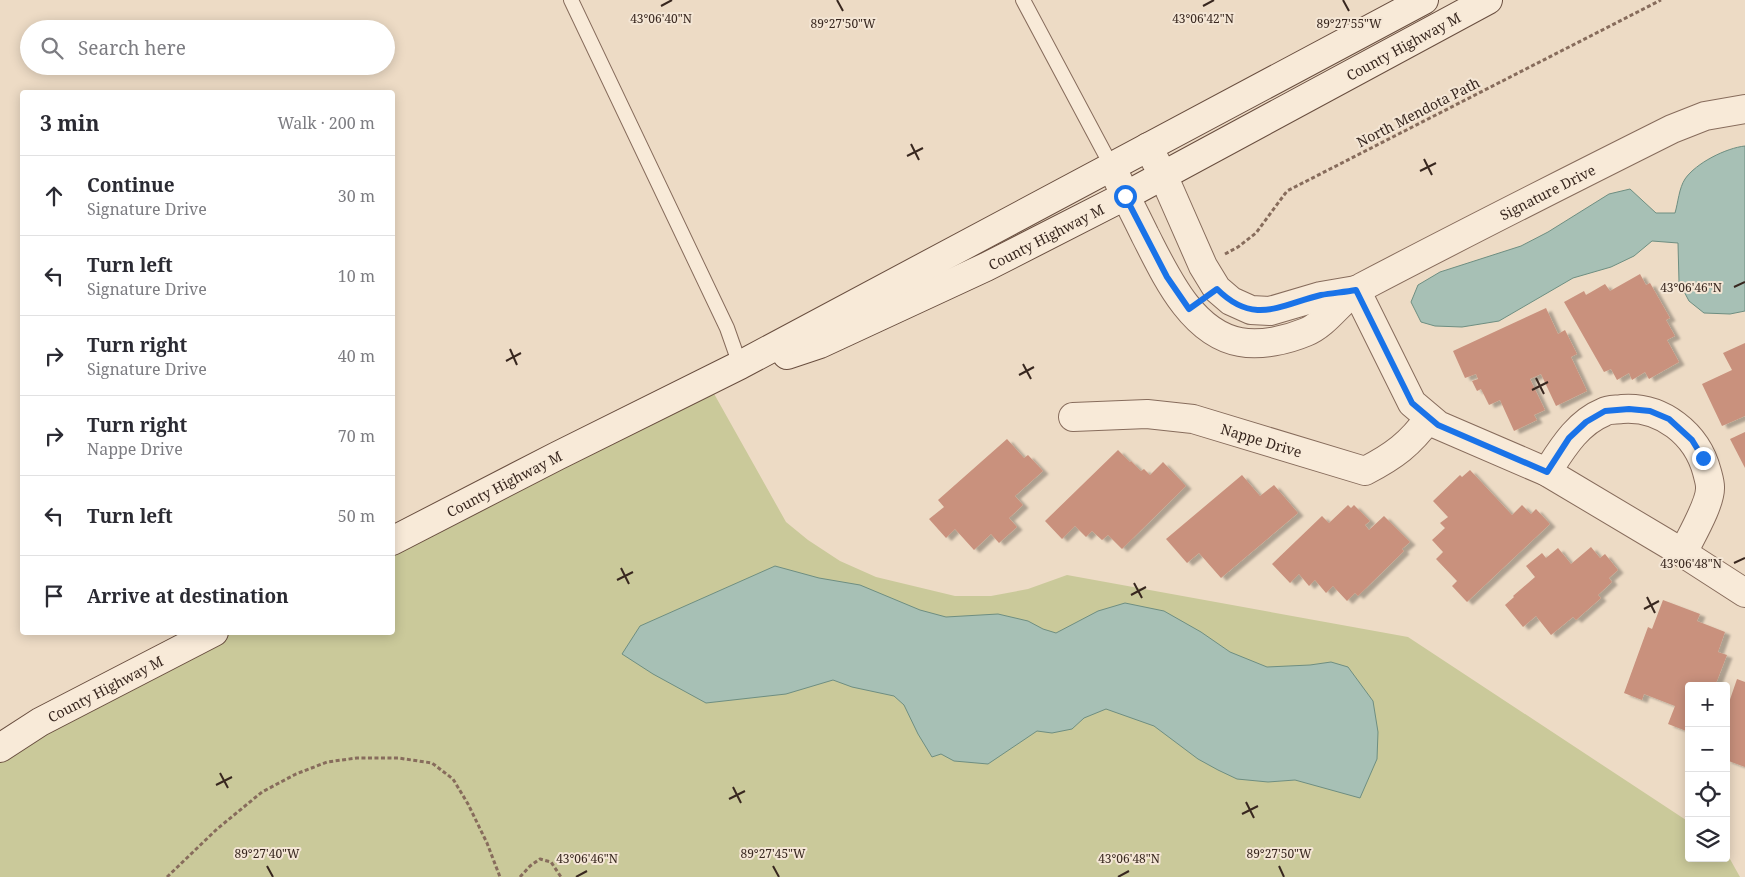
<!DOCTYPE html>
<html lang="en">
<head>
<meta charset="utf-8">
<style>
	body { margin:0; font-family:"Noto Serif",serif; background:#f2f2f3; color:#2b2b33 }
	.controls { position:absolute; right:15px; bottom:15px; display:grid; overflow:hidden; border-radius:5px; box-shadow:0 2px 12px #0003 }
	.controls button { width:45px; height:45px; display:grid; place-items:center; padding:0; border:0; border-bottom:1px solid #e1e1e2; background:#fff; color:#2b2b33; font:25px sans-serif }
	.stop { position:absolute; width:15px; height:15px; margin:-11px; border:4px solid #1a73e8; border-radius:50%; background:#fff }
	.stop.end { background:#1a73e8; border-color:#fff; box-shadow:0 1px 5px #0008 }
	.list { margin:0; padding:0; list-style:none }
	h2 { display:flex; justify-content:space-between; align-items:center; height:65px; margin:0; padding:0 20px; font-size:21px }
	h2 small { font-size:16px; font-weight:400; color:#7c7c81 }
	.list li { display:grid; grid-template-columns:32px 1fr auto; gap:15px; align-items:center; box-sizing:border-box; height:80px; padding:0 20px; border-top:1px solid #e1e1e2 }
	.list b { display:block; font-size:19px; white-space:nowrap }
	.list p { margin:0; font-size:16px; white-space:nowrap; color:#7c7c81 }
	.list em { font-size:16px; font-style:normal; color:#7c7c81 }
	.icon { flex:none; width:28px; height:28px; fill:none; stroke:currentColor; stroke-width:2; stroke-linecap:round; stroke-linejoin:round }
	.map { position:relative; flex:none; width:1745px; height:877px; overflow:hidden }
	.search { position:absolute; background:#fff; box-shadow:0 2px 12px #0003; left:20px; top:20px; width:375px; height:55px; display:flex; align-items:center; gap:12px; box-sizing:border-box; padding:0 18px; border-radius:28px; color:#7c7c81; font-size:19px }
	.panel { position:absolute; background:#fff; box-shadow:0 2px 12px #0003; left:20px; top:90px; width:375px; height:545px; border-radius:5px }
	.map>svg:first-child { display:block }
	.green { fill:#cac99a }
	.water { fill:#a7c0b5; stroke:#6e8e81 }
	.building { fill:#c9917d; filter:url(#shadow) }
	.lines { fill:none; stroke-linecap:round; stroke-linejoin:round }
	.lane-casing { stroke:#876c5c; stroke-width:16 }
	.street-casing { stroke:#876c5c; stroke-width:30 }
	.secondary-casing { stroke:#694e3f; stroke-width:30 }
	.path { stroke:#876c5c; stroke-width:3; stroke-dasharray:4 2.5; stroke-linecap:butt }
	.lane { stroke:#f8ead8; stroke-width:14 }
	.street { stroke:#f8ead8; stroke-width:28 }
	.secondary { stroke:#f8ead8; stroke-width:28 }
	.route { stroke:#1a73e8; stroke-width:6 }
	.ticks { fill:none; stroke:#38271f; stroke-width:2 }
	.labels { text-anchor:middle; dominant-baseline:central; stroke-width:4; stroke-linejoin:round; paint-order:stroke }
	.street-label { font-size:14px; fill:#38271f; stroke:#f4e6d5 }
	.ticks-label { font-size:12px; text-anchor:middle; fill:#38271f; stroke:#f4e6d5; stroke-width:4; stroke-linejoin:round; paint-order:stroke }
</style>
</head>
<body>
<div class="map">
<svg width="1745" height="877" viewBox="0 0 1745 877">
	<defs>
		<filter id="shadow"><feDropShadow dx="5.5" dy="3" stdDeviation="1" flood-color="#0004"/></filter>
	</defs>
	<rect width="100%" height="100%" fill="#eddbc5"/>
	<path class="green" d="M 708,383 L 786,522 L 808,540 L 840,561 L 876,577 L 955,596 L 991,596 L 1028,589 L 1067,575 L 1408,637 L 1689,822 L 1689,858 L 1726,858 L 1726,852 L 1740,877 L 0,877 L 0,748 L 214,633 L 392,632 L 393,541 Z"/>
	<g class="water">
		<path d="M 1745,146 L 1745,311 L 1730,314 L 1704,313 L 1689,301 L 1679,282 L 1678,243 L 1652,241 L 1634,256 L 1611,267 L 1573,278 L 1499,321 L 1462,327 L 1435,326 L 1421,322 L 1411,302 L 1418,285 L 1440,272 L 1521,246 L 1548,232 L 1609,194 L 1630,189 L 1656,213 L 1675,213 C 1678,203 1679,188 1685,179 C 1696,163 1726,148 1745,146 Z"/>
		<path d="M 775,566 L 819,578 L 860,585 L 920,610 L 946,617 L 998,614 L 1028,621 L 1043,629 L 1056,633 L 1098,611 L 1125,603 L 1164,611 L 1201,632 L 1230,652 L 1267,667 L 1310,665 L 1331,662 L 1348,667 L 1373,701 L 1378,732 L 1377,759 L 1360,798 L 1295,780 L 1268,782 L 1237,779 L 1218,770 L 1198,759 L 1154,726 L 1106,709 L 1084,718 L 1072,729 L 1052,733 L 1037,731 L 988,764 L 954,761 L 941,754 L 932,757 L 918,734 L 904,705 L 894,696 L 852,687 L 833,680 L 786,694 L 706,703 L 653,674 L 622,654 L 640,626 Z"/>
	</g>
	<g class="building">
		<path d="M 1640,274 L 1646,285 L 1650,283 L 1670,318 L 1666,320 L 1675,336 L 1667,340 L 1679,362 L 1649,379 L 1645,372 L 1632,380 L 1629,373 L 1617,380 L 1611,369 L 1604,372 L 1564,302 L 1584,291 L 1586,295 L 1605,284 L 1610,291 Z"/>
		<path d="M 1546,308 L 1558,334 L 1565,330 L 1577,354 L 1571,357 L 1587,391 L 1556,406 L 1541,374 L 1530,379 L 1545,410 L 1534,415 L 1537,420 L 1514,431 L 1500,400 L 1489,405 L 1481,389 L 1477,391 L 1472,381 L 1478,379 L 1476,374 L 1465,378 L 1453,351 Z"/>
		<path d="M 1745,343 L 1745,416 L 1722,426 L 1702,384 L 1732,370 L 1723,353 Z"/>
		<path d="M 1745,432 L 1745,468 L 1730,439 Z"/>
		<path d="M 1007,439 L 1024,458 L 1028,455 L 1043,471 L 1015,496 L 1023,505 L 1009,518 L 1017,527 L 999,543 L 991,534 L 974,550 L 955,529 L 946,538 L 929,519 L 944,507 L 938,500 Z"/>
		<path d="M 1118,450 L 1130,462 L 1131,461 L 1141,471 L 1144,469 L 1150,475 L 1163,462 L 1186,486 L 1122,549 L 1108,535 L 1102,540 L 1092,531 L 1086,537 L 1075,526 L 1062,539 L 1045,521 Z"/>
		<path d="M 1470,470 L 1512,515 L 1522,505 L 1531,514 L 1536,509 L 1550,524 L 1467,602 L 1452,586 L 1457,581 L 1436,559 L 1443,552 L 1432,540 L 1445,528 L 1440,523 L 1448,517 L 1433,501 L 1460,475 L 1462,477 Z"/>
		<path d="M 1242,475 L 1260,496 L 1274,485 L 1298,513 L 1221,578 L 1199,553 L 1187,563 L 1166,539 Z"/>
		<path d="M 1348,505 L 1351,508 L 1354,505 L 1370,521 L 1365,525 L 1369,530 L 1384,516 L 1410,542 L 1402,549 L 1404,551 L 1358,596 L 1355,593 L 1347,601 L 1333,586 L 1326,593 L 1315,580 L 1309,586 L 1299,574 L 1290,583 L 1272,564 L 1322,516 L 1329,523 Z"/>
		<path d="M 1591,547 L 1600,558 L 1605,554 L 1618,570 L 1609,578 L 1612,582 L 1598,595 L 1601,598 L 1576,620 L 1573,617 L 1551,635 L 1536,616 L 1523,627 L 1505,605 L 1514,597 L 1513,596 L 1535,577 L 1526,566 L 1542,553 L 1546,558 L 1558,548 L 1571,564 Z"/>
		<path d="M 1663,600 L 1700,614 L 1697,621 L 1725,632 L 1718,652 L 1727,655 L 1715,686 L 1689,686 L 1689,732 L 1668,724 L 1675,706 L 1644,694 L 1642,700 L 1624,693 L 1648,627 L 1652,629 Z"/>
		<path d="M 1737,679 L 1745,682 L 1745,767 L 1726,760 L 1726,711 Z"/>
	</g>
	<g class="lines">
		<g class="lane-casing">
			<g id="lane">
				<path d="M 571,0 L 727,328 L 740,365"/>
				<path d="M 1023,0 L 1112,167"/>
			</g>
		</g>
		<g class="street-casing">
			<g id="street">
				<path d="M 1148,147 L 1163,175 L 1203,266 L 1217,289 L 1231,301 L 1251,310 L 1270,311 L 1321,296 L 1356,290"/>
				<path id="s1" d="M 1112,167 C 1122,190 1134,212 1145,235 C 1165,274 1191,333 1240,342 C 1261,346 1287,340 1306,332 C 1328,323 1341,298 1362,287 C 1465,233 1568,181 1672,129 L 1705,116 L 1745,109"/>
				<path d="M 1356,290 L 1412,403 L 1438,425 L 1547,472 L 1683,553 L 1745,593"/>
				<path id="s2" d="M 1073,417 L 1147,414 L 1193,419 L 1365,471 C 1394,456 1410,444 1429,418"/>
				<path d="M 1547,472 C 1562,449 1577,423 1604,412 C 1609,409 1617,410 1622,409 C 1662,406 1697,434 1707,472 C 1708,476 1710,482 1710,487 C 1711,503 1690,538 1683,553"/>
			</g>
		</g>
		<g class="secondary-casing">
			<g id="secondary">
				<path id="s3" d="M 787,355 L 820,344 L 986,267 L 1125,196 L 1488,0"/>
				<path id="s4" d="M 392,541 L 557,456 L 740,365 L 1424,0"/>
				<path id="s5" d="M 0,748 L 40,722 L 214,632"/>
			</g>
		</g>
		<g class="path">
			<path d="M 1225,254 L 1238,247 L 1256,233 L 1287,191 L 1661,0"/>
			<path d="M 167,877 L 217,829 L 262,792 L 296,774 L 327,762 L 357,758 L 398,758 L 432,763 L 453,779 L 468,804 L 487,843 L 500,877"/>
			<path d="M 520,877 L 530,866 L 540,859 L 551,862 L 561,877"/>
		</g>
		<use href="#lane" class="lane"/>
		<use href="#street" class="street"/>
		<use href="#secondary" class="secondary"/>
	</g>
	<g class="lines">
		<path class="route" d="M 1125,196 L 1167,277 L 1189,309 L 1217,289 C 1254,326 1280,305 1321,295 C 1333,293 1345,292 1356,290 L 1412,403 L 1438,425 L 1547,472 L 1569,438 L 1586,422 L 1605,411 L 1629,409 L 1650,411 L 1669,419 L 1692,440 L 1703,458"/>
	</g>
	<path class="ticks" d="M 837,0 L 843,11M 1343,0 L 1349,11M 661,6 L 672,0M 1203,6 L 1214,0M 911,144 L 919,160M 907,156 L 923,148M 1424,159 L 1432,175M 1420,171 L 1436,163M 1734,287 L 1745,282M 510,349 L 517,365M 506,361 L 521,353M 1023,364 L 1031,379M 1019,375 L 1034,367M 1536,378 L 1544,394M 1532,390 L 1548,382M 1734,563 L 1745,558M 621,568 L 629,584M 617,580 L 633,572M 1134,583 L 1142,598M 1131,595 L 1146,587M 1647,597 L 1655,613M 1644,609 L 1659,601M 220,773 L 228,788M 216,785 L 232,777M 733,787 L 741,803M 729,799 L 745,791M 1246,802 L 1254,818M 1242,814 L 1258,806M 267,866 L 273,877M 773,866 L 779,877M 1279,866 L 1284,877M 576,877 L 587,871M 1118,877 L 1129,871"/>
	<g class="labels">
		<g class="street-label">
			<text stroke="none"><textPath href="#s3" startOffset="690">County Highway M</textPath></text>
			<text transform="translate(1418 112) rotate(-27)">North Mendota Path</text>
			<text stroke="none"><textPath href="#s1" startOffset="572">Signature Drive</textPath></text>
			<text stroke="none"><textPath href="#s3" startOffset="285">County Highway M</textPath></text>
			<text stroke="none"><textPath href="#s2" startOffset="192">Nappe Drive</textPath></text>
			<text stroke="none"><textPath href="#s4" startOffset="126">County Highway M</textPath></text>
			<text stroke="none"><textPath href="#s5" startOffset="121">County Highway M</textPath></text>
		</g>
	</g>
	<g class="ticks-label">
		<text x="661" y="23">43°06'40"N</text>
		<text x="1203" y="23">43°06'42"N</text>
		<text x="843" y="28">89°27'50"W</text>
		<text x="1349" y="28">89°27'55"W</text>
		<text x="1691" y="292">43°06'46"N</text>
		<text x="1691" y="568">43°06'48"N</text>
		<text x="267" y="858">89°27'40"W</text>
		<text x="773" y="858">89°27'45"W</text>
		<text x="1279" y="858">89°27'50"W</text>
		<text x="587" y="863">43°06'46"N</text>
		<text x="1129" y="863">43°06'48"N</text>
	</g>
</svg>
<div class="controls">
<button>+</button>
<button>−</button>
<button><svg class="icon" aria-label="locate" viewBox="0 0 24 24"><circle cx="12" cy="12" r="6"/><path d="M12 2v4M12 18v4M2 12h4M18 12h4"/></svg></button>
<button><svg class="icon" aria-label="layers" viewBox="0 0 24 24"><path d="M12 4l9 5-9 5-9-5zM3 14l9 5 9-5"/></svg></button>
</div>
<div class="stop" style="left:1125px;top:196px"></div>
<div class="stop end" style="left:1703px;top:458px"></div>
<div class="search"><svg class="icon" aria-label="search" viewBox="0 0 24 24"><circle cx="10" cy="10" r="6"/><path d="M15 15l6 6"/></svg>Search here</div>
<section class="panel">
<h2>3 min<small>Walk · 200 m</small></h2>
<ul class="list">
<li><svg class="icon" aria-label="ahead" viewBox="0 0 24 24"><path d="M12 20V5M6 11l6-6 6 6"/></svg><div><b>Continue</b><p>Signature Drive</p></div><em>30 m</em></li>
<li><svg class="icon" aria-label="left" viewBox="0 0 24 24"><path d="M17 20v-9H6M10 6l-5 5 5 5"/></svg><div><b>Turn left</b><p>Signature Drive</p></div><em>10 m</em></li>
<li><svg class="icon" aria-label="right" viewBox="0 0 24 24"><path d="M7 20v-9h11M14 6l5 5-5 5"/></svg><div><b>Turn right</b><p>Signature Drive</p></div><em>40 m</em></li>
<li><svg class="icon" aria-label="right" viewBox="0 0 24 24"><path d="M7 20v-9h11M14 6l5 5-5 5"/></svg><div><b>Turn right</b><p>Nappe Drive</p></div><em>70 m</em></li>
<li><svg class="icon" aria-label="left" viewBox="0 0 24 24"><path d="M17 20v-9H6M10 6l-5 5 5 5"/></svg><div><b>Turn left</b></div><em>50 m</em></li>
<li><svg class="icon" aria-label="arrive" viewBox="0 0 24 24"><path d="M6 21V4h12l-3 4 3 4H6"/></svg><div><b>Arrive at destination</b></div></li>
</ul>
</section>
</div>
</body>
</html>
